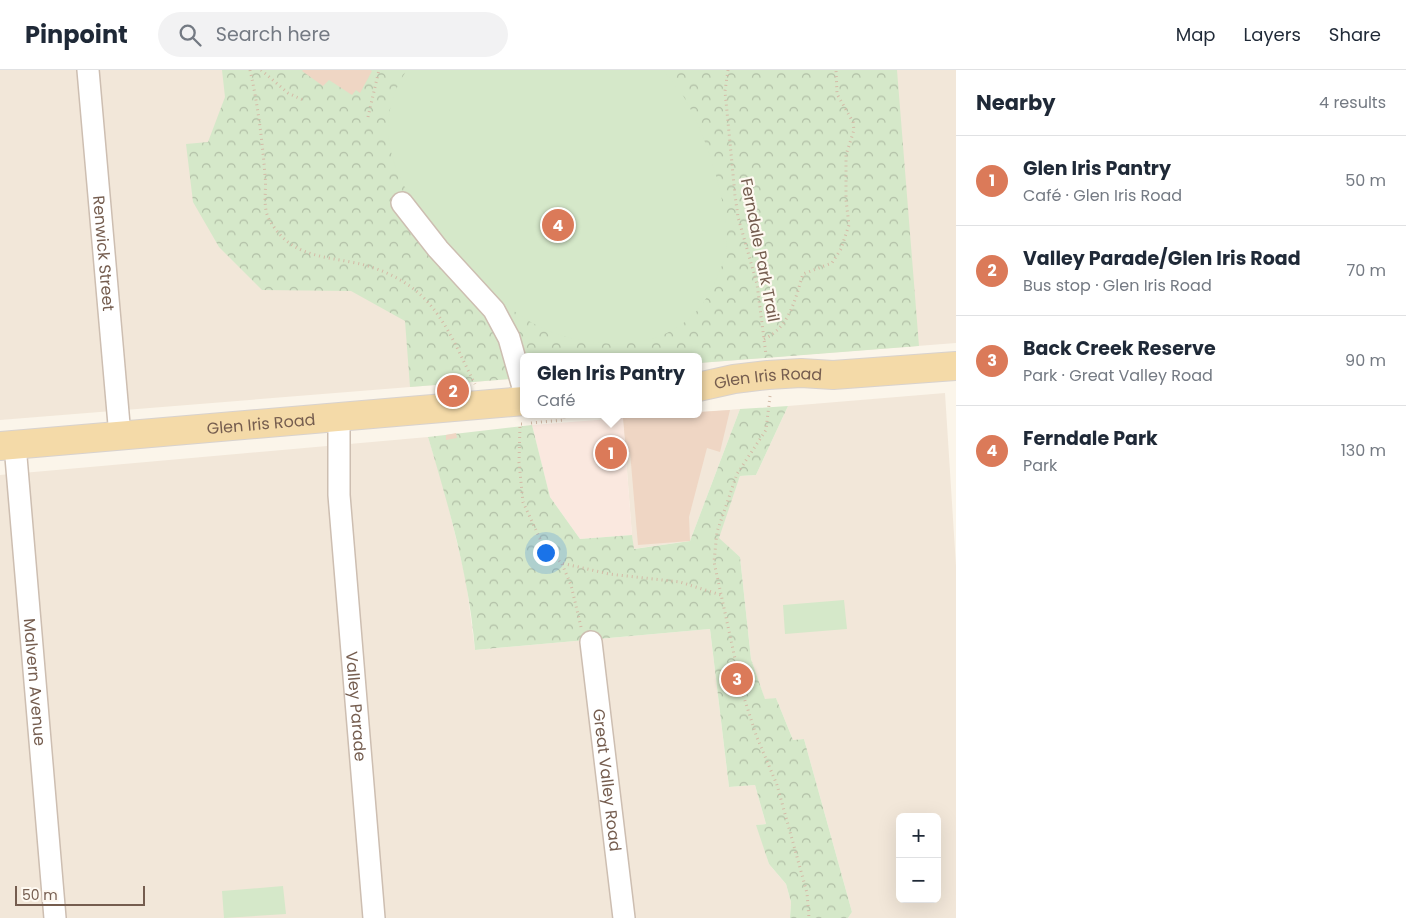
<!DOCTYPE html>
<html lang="en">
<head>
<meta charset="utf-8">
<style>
	body { margin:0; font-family:Poppins,sans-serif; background:#f2f2f3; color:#1f2937 }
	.controls { position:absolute; right:15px; bottom:15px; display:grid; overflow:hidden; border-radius:8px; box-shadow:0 5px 20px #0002 }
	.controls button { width:45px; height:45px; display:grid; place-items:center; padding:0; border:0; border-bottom:1px solid #e0e1e3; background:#fff; color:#1f2937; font:25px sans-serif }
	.scale { position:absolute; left:15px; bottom:12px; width:130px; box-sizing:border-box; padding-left:5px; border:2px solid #755d4f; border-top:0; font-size:14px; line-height:18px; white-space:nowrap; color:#755d4f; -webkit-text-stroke:4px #fef9f1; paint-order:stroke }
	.you { position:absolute; left:545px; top:482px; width:18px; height:18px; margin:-12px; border:4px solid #fff; border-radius:50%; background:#1a73e8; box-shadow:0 0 0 8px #1a73e833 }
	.badge { display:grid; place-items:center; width:32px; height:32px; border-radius:50%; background:#db7a59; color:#fff; font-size:16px; font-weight:700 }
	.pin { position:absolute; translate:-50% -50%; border:2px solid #fff; box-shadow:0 1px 5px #0006 }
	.popup { position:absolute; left:520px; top:283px; width:182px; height:65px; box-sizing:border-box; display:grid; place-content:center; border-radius:8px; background:#fff; filter:drop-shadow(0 1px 4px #0005); font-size:16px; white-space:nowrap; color:#747a83 }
	.popup b { font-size:19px; color:#1f2937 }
	.popup::after { content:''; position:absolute; left:50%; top:100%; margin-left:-10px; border:10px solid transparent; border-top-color:#fff }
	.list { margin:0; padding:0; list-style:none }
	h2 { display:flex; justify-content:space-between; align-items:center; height:65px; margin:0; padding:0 20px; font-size:21px }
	h2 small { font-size:16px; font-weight:400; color:#747a83 }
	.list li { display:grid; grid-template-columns:32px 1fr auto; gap:15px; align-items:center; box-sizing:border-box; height:90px; padding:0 20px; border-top:1px solid #e0e1e3 }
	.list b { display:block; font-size:19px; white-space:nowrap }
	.list p { margin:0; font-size:16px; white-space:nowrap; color:#747a83 }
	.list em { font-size:16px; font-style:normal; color:#747a83 }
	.icon { flex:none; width:28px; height:28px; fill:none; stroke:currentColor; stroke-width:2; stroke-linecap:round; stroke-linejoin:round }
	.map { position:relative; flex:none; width:956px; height:848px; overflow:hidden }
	header { display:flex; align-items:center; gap:30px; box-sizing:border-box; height:70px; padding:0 25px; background:#fff; border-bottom:1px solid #e0e1e3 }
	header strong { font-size:24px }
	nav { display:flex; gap:28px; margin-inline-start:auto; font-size:18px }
	.search { width:350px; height:45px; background:#f2f2f3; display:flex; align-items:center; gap:12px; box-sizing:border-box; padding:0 18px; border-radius:28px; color:#747a83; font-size:19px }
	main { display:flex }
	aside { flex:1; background:#fff }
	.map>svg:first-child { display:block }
	.residential { fill:#f2e7d9; fill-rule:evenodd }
	.commercial { fill:#fae8df }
	.park { fill:url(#park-crowns) }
	.garden { fill:#d5e8c9 }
	.building { fill:#efd6c4 }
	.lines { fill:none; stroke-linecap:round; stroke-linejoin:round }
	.minor-casing { stroke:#cdbeb1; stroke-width:24 }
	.major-casing { stroke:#d8d2ce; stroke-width:30 }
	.path { stroke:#d4baa7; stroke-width:3; stroke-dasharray:1 4; stroke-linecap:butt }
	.minor { stroke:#fff; stroke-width:21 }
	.major { stroke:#f4daa8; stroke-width:28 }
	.labels { text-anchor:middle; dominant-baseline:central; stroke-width:4.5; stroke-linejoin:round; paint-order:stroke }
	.street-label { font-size:16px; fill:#755d4f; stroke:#fef9f1 }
</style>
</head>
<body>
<header>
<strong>Pinpoint</strong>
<div class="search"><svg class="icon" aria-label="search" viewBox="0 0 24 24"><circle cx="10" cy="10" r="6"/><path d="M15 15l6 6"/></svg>Search here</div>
<nav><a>Map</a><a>Layers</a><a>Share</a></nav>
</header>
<main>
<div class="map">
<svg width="956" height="848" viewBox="0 0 956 848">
	<defs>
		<pattern id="park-crowns" width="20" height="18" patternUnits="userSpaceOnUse" patternTransform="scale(1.25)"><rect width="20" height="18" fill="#d5e8c9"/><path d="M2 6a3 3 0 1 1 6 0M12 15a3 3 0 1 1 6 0" fill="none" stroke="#b1bfa6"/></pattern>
	</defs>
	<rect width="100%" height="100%" fill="#fbf5ea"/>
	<g class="residential">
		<path d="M 0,0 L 956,0 L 956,273 L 699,293 L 698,287 L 524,287 L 523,308 L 0,350 Z"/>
		<path d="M 945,323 L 956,496 L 956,848 L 848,848 L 852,842 L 804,669 L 793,670 L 776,628 L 765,630 L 751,589 L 740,487 L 718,468 L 740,406 L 756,405 L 788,336 ZM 900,747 L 937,747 L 937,829 L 900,829 Z"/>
		<path d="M 740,339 L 690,471 L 633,479 L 623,349 Z"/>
		<path d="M 428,367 L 444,418 L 466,510 L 475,580 L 710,559 L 729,717 L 755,715 L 766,754 L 757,755 L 769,794 L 786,814 L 791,832 L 790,848 L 0,848 L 0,405 Z"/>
	</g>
	<path class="commercial" d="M 623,348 L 632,465 L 580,469 L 550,427 L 532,355 Z"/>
	<g class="park">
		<path d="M 222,0 L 897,0 L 919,276 L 699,293 L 698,287 L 524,287 L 523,308 L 410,317 L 405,251 L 351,221 L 262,220 L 219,177 L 193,132 L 186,74 L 208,72 L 225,27 Z"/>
		<path d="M 788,336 L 756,405 L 740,406 L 719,468 L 740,487 L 751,589 L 765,629 L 776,628 L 793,670 L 804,669 L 852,842 L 848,848 L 790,848 L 791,832 L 786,814 L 769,794 L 756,755 L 766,754 L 755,715 L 729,717 L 710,559 L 475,580 C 469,507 449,437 428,367 L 532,355 L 550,427 L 580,469 L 632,465 L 634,479 L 690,471 L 740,339 Z"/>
	</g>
	<g class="garden">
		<path d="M 407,0 L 663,0 C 669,8 676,16 682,24 C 704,58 731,138 726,179 C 725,191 719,203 714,214 C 693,260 651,277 602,273 C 581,271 560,267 540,257 C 491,232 458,187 424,145 C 389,102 373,49 407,0 Z"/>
		<path d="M 844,530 L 847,559 L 785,564 L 783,535 Z"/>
		<path d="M 283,816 L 286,844 L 224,848 L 222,821 Z"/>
	</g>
	<g class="building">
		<path d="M 303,0 L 370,0 L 372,1 L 360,23 L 356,20 L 352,25 L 329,10 L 323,16 L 302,1 Z"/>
		<path d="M 450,309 L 450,315 L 439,315 L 439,310 Z"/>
		<path d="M 730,340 L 720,382 L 707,378 L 689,447 L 690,471 L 638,475 L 630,382 L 626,382 L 623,348 L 698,344 L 698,342 Z"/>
		<path d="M 456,363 L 457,368 L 446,370 L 446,365 Z"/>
	</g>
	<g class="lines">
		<g class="minor-casing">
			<g id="minor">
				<path id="s1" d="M 88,0 L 120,366"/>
				<path d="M 402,133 L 438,179 L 494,240 L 509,268 L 524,321"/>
				<path id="s2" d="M 339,347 L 339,425 L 374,848"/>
				<path id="s3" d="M 15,375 L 55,848"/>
				<path id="s4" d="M 591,572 L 624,848"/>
			</g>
		</g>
		<g class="major-casing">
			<g id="major">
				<path id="s5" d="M 698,317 L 734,309 L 768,305 L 801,303 L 833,305 L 956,296"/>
				<path id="s6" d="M 0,376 L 524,331"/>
			</g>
		</g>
		<g class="path">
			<path d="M 250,0 C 258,35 262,69 265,105 C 267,120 262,136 269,149 C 289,186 321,186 356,193 C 376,197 399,207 415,220 C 445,244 458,282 475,314"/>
			<path d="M 261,0 L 288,23 L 305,31"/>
			<path d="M 728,0 L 725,21 L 735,125 L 738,147 L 757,214 L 766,285"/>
			<path d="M 368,47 L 379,0"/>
			<path d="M 764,269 C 790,257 795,229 803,204 L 832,193 L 841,179 L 849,155 L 846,130 L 846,85 L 854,60 L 853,52 L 837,24 L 836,0"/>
			<path d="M 770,326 L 766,360 L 737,404 L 717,462 L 714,492 L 742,621 L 756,665 L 777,715 L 807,823 L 809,848"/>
			<path d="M 531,353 L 564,350 L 564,344"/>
			<path d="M 522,354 L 520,354 L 519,392 L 523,432 L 541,471 L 561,493 L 609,504 L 680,512 L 721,525"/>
			<path d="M 562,494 L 571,515 L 581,557"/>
		</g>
		<use href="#minor" class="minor"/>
		<use href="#major" class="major"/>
	</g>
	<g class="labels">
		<g class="street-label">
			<text transform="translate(760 180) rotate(79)">Ferndale Park Trail</text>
			<text stroke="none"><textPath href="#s1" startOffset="184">Renwick Street</textPath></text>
			<text stroke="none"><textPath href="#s5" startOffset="71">Glen Iris Road</textPath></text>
			<text stroke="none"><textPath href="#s6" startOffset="262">Glen Iris Road</textPath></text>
			<text stroke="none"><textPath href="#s3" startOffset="238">Malvern Avenue</textPath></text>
			<text stroke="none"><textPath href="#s2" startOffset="290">Valley Parade</textPath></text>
			<text stroke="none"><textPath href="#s4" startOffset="139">Great Valley Road</textPath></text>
		</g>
	</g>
</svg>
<div class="controls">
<button>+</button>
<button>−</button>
</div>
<div class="scale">50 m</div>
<div class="you"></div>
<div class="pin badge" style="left:611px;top:383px">1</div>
<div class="popup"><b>Glen Iris Pantry</b>Café</div>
<div class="pin badge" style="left:453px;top:321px">2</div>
<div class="pin badge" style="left:737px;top:609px">3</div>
<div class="pin badge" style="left:558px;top:155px">4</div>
</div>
<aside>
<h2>Nearby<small>4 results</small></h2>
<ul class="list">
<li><span class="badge">1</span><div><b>Glen Iris Pantry</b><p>Café · Glen Iris Road</p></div><em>50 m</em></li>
<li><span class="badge">2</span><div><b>Valley Parade/Glen Iris Road</b><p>Bus stop · Glen Iris Road</p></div><em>70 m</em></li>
<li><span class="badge">3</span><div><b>Back Creek Reserve</b><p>Park · Great Valley Road</p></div><em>90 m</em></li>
<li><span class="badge">4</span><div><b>Ferndale Park</b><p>Park</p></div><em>130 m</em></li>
</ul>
</aside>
</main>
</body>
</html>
